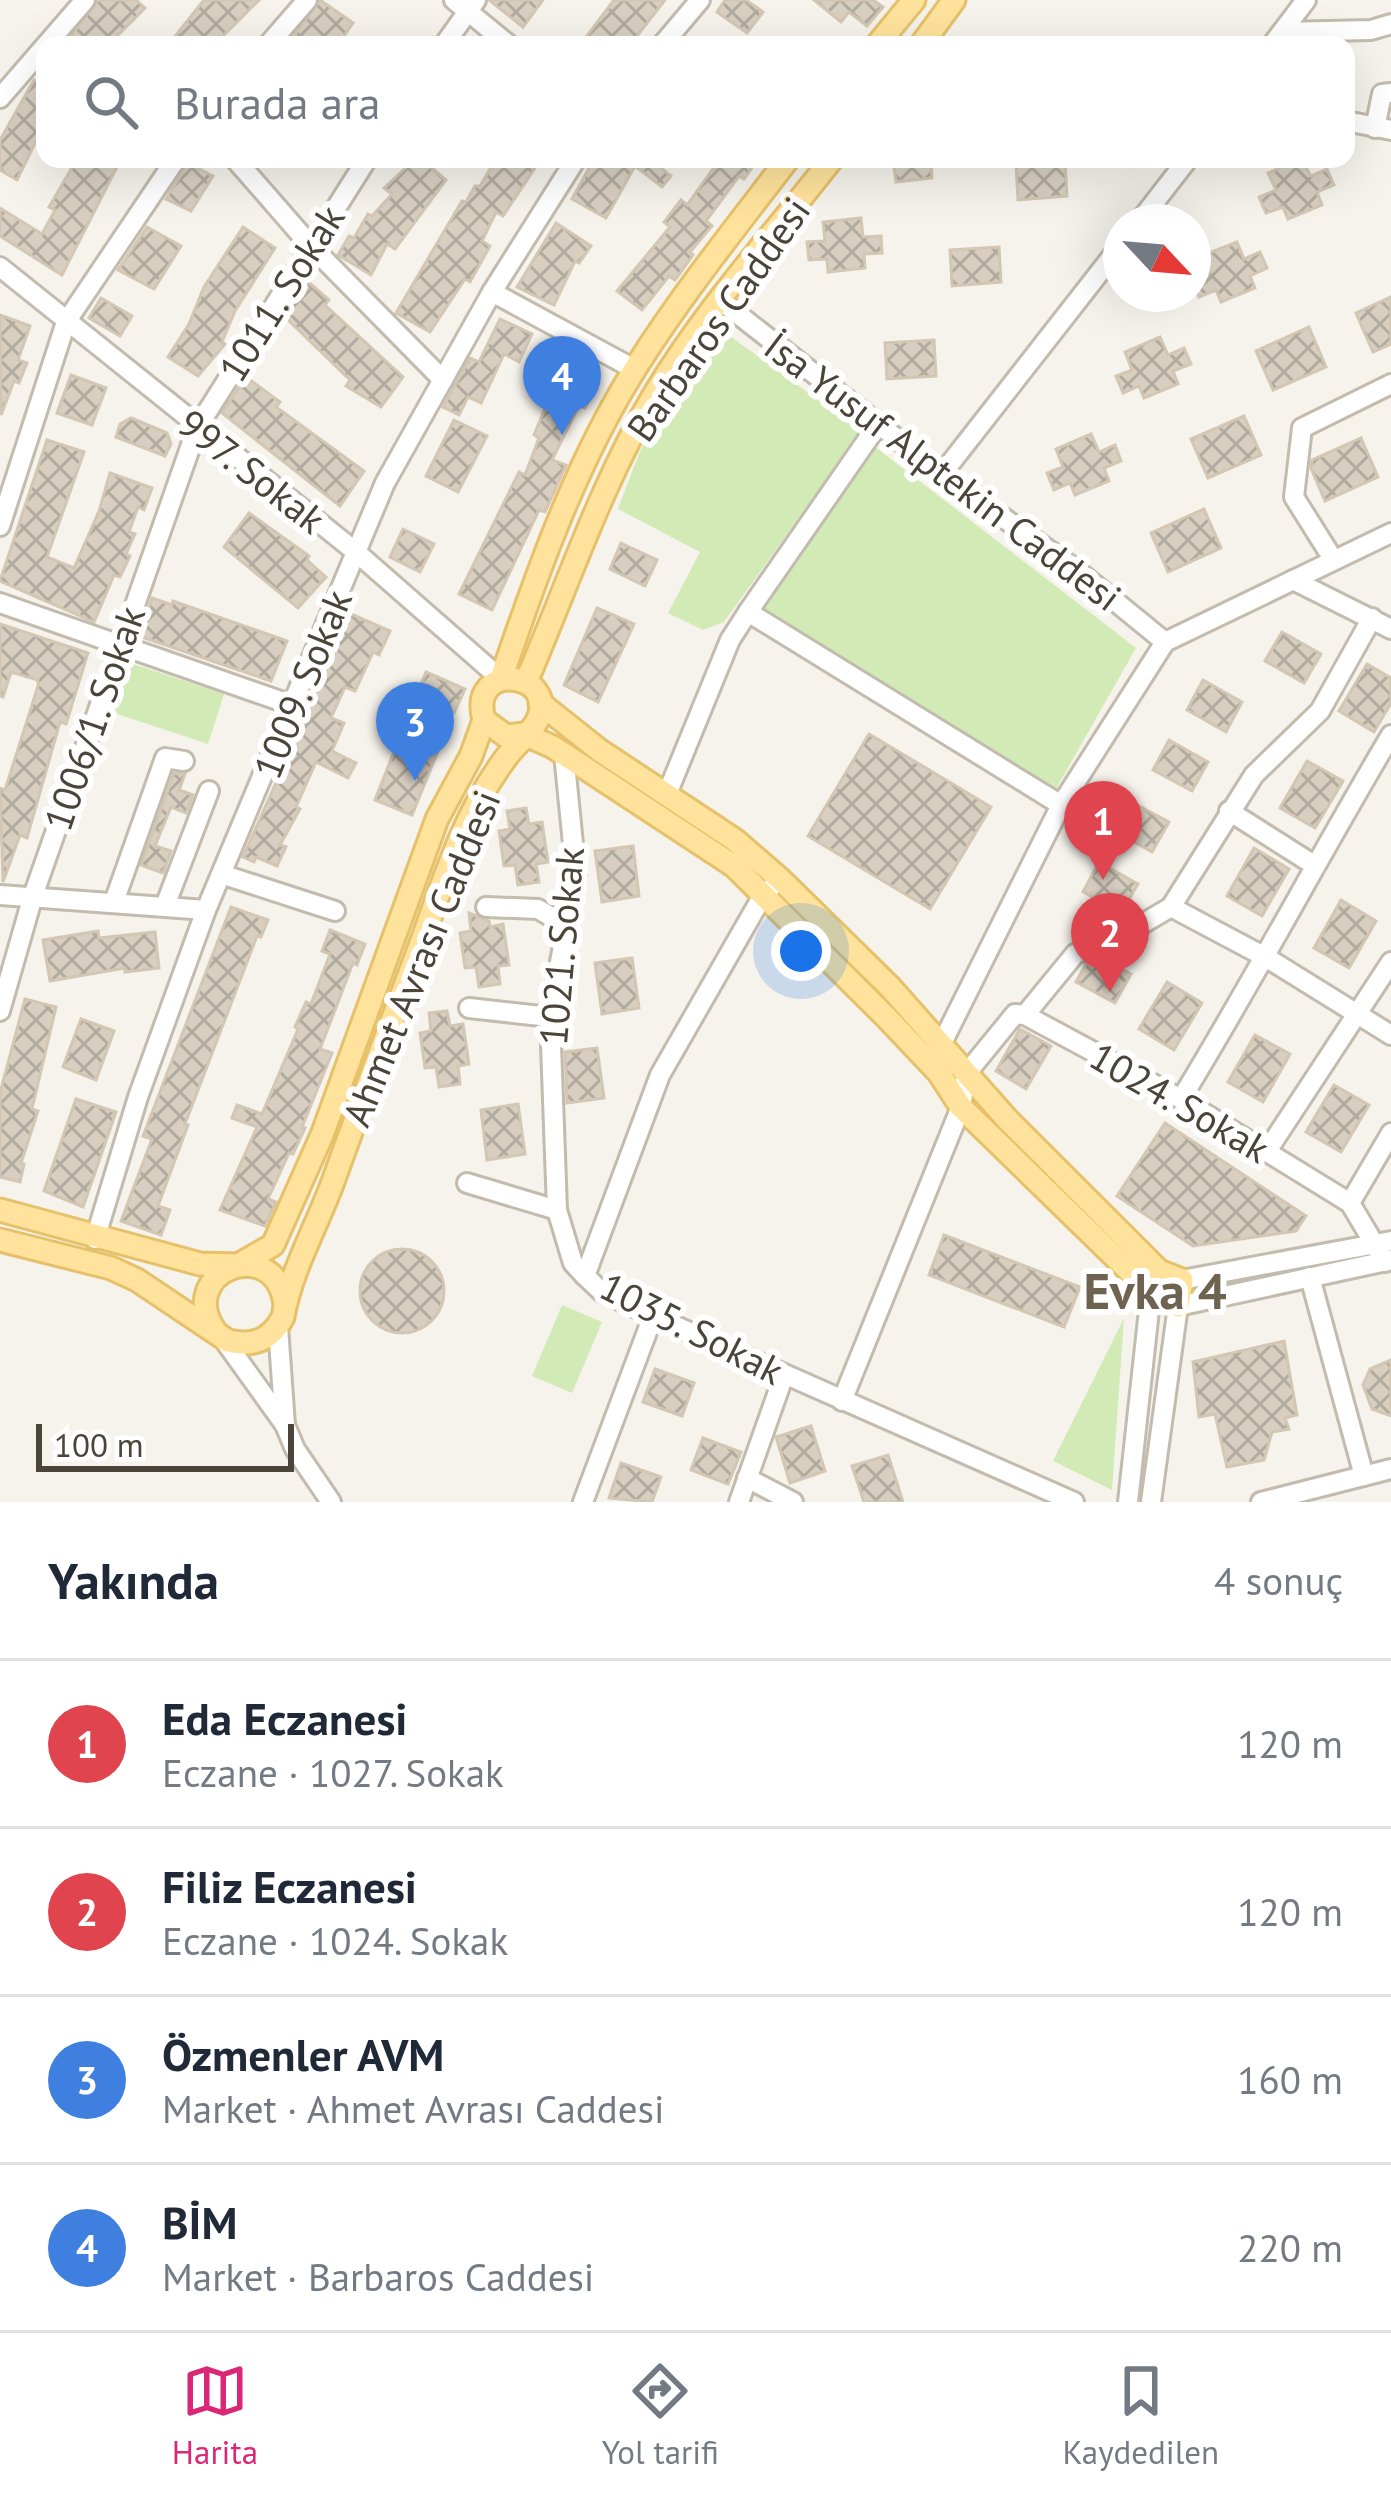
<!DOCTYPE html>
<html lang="tr">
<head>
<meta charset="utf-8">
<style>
	body { margin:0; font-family:"PT Sans",sans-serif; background:#f2f2f3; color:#1f2937 }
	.compass { position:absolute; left:1103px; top:204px; width:108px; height:108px; border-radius:50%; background:#fff; box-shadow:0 12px 48px #0002; rotate:116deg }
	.scale { position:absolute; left:36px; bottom:30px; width:258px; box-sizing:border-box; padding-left:12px; border:6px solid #4b4439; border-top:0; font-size:33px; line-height:42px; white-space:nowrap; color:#4b4439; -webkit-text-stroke:9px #fff; paint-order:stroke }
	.you { position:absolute; left:801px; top:951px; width:42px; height:42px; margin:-30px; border:9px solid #fff; border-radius:50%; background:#1a73e8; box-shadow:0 0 0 18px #1a73e833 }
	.badge { display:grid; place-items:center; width:78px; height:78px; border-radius:50%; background:#db2777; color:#fff; font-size:39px; font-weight:700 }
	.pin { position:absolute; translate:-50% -99px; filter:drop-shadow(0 3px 6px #0008) }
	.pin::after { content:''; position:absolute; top:63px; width:42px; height:36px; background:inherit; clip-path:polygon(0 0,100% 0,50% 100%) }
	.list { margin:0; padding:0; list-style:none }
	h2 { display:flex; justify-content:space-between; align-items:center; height:156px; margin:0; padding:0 48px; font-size:51px }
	h2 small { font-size:39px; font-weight:400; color:#747a83 }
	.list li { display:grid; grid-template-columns:78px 1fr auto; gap:36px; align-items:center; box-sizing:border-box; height:168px; padding:0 48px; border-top:3px solid #e0e1e3 }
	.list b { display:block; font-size:45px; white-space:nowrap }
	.list p { margin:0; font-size:39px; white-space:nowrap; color:#747a83 }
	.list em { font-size:39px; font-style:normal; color:#747a83 }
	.icon { flex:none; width:66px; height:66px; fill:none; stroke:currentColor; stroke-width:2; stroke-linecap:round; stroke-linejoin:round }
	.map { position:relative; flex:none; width:1391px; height:1502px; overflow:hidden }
	.search { position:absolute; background:#fff; box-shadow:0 12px 48px #0002; left:36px; right:36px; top:36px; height:132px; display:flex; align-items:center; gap:30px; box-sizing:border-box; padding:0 42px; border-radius:24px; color:#747a83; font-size:45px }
	.sheet { height:828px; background:#fff }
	nav { display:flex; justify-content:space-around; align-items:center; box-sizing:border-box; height:168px; border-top:3px solid #e0e1e3; background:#fff; font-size:33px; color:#747a83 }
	nav a { display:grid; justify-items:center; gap:6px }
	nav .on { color:#db2777 }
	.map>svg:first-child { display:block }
	.park { fill:#d2eab5 }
	.building { fill:url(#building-cross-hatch); stroke:#d3c7b4; stroke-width:3 }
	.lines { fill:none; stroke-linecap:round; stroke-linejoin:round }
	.minor-casing { stroke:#c2bbae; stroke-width:24 }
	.major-casing { stroke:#e6c16a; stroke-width:27 }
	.minor { stroke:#fff; stroke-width:18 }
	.major { stroke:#ffe39c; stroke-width:21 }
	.labels { text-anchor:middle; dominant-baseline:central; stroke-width:12; stroke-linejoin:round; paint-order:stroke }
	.street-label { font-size:39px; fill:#4b4439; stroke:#fff }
	.district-label { font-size:51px; font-weight:bold; fill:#6e6250; stroke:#fff }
</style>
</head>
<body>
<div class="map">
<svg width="1391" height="1502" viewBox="0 0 1391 1502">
	<defs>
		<pattern id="building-cross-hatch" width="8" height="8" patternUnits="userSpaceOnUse" patternTransform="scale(3)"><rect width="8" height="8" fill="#d8cfc1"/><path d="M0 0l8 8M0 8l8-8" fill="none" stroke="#b1aa9e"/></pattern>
	</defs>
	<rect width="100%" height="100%" fill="#f6f3ec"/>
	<g class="park">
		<path d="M 723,331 L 861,431 L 724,622 L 703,630 L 668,613 L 700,552 L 618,509 C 638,459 672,353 723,331 Z"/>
		<path d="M 874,446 L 1136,648 L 1056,789 L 761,610 Z"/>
		<path d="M 130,663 L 224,694 L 208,744 L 114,713 Z"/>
		<path d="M 562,1305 L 602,1322 L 572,1393 L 532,1376 Z"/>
		<path d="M 1124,1318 L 1112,1490 L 1053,1461 Z"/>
	</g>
	<g class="building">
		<path d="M 98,0 L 136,0 L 145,8 L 108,45 L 64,45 Z"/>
		<path d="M 204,0 L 259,0 L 214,45 L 168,45 Z"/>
		<path d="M 320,0 L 353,23 L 338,45 L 287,45 Z"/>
		<path d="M 489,0 L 543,0 L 523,27 Z"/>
		<path d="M 614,0 L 665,0 L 630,45 L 580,45 Z"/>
		<path d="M 725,0 L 746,0 L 763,12 L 747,33 L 717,12 Z"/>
		<path d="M 814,0 L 873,0 L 883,7 L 867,26 L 849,12 L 841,22 Z"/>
		<path d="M 34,80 L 45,86 L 45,141 L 38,137 L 17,180 L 0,170 L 0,140 Z"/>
		<path d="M 77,159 L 121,159 L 62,275 L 0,236 L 0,208 L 42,234 L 55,210 L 49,207 Z"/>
		<path d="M 415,159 L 422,159 L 446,180 L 395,249 L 387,244 L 371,275 L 338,255 L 349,236 L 354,238 L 368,214 L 372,216 L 392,194 L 384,188 Z"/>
		<path d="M 496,159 L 541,159 L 503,216 L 496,212 L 482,241 L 490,246 L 470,282 L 465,279 L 430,332 L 396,313 L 462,201 L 466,202 L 475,186 L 480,186 Z"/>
		<path d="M 594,159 L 650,159 L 671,176 L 662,187 L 635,166 L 606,218 L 572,199 Z"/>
		<path d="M 720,159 L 758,159 L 744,179 L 739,176 L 706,221 L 712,226 L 690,252 L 693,255 L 675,280 L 669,276 L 642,310 L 617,291 L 670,227 L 664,222 L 681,200 L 687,205 Z"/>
		<path d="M 893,159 L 931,159 L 932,178 L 896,182 Z"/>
		<path d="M 1301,159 L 1311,176 L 1327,169 L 1334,185 L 1317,192 L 1322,205 L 1288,219 L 1283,207 L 1266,213 L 1259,197 L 1276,190 L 1268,173 Z"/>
		<path d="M 1065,161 L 1067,196 L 1018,200 L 1016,164 Z"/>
		<path d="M 188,163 L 213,176 L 191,211 L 166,199 Z"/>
		<path d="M 861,218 L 863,237 L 881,236 L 882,253 L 864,254 L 865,268 L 828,272 L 827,259 L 809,260 L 807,242 L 825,241 L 823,222 Z"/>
		<path d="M 556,223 L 591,246 L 579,263 L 575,261 L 554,305 L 517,287 Z"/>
		<path d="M 147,227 L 181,246 L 154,289 L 118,270 Z"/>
		<path d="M 243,227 L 275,248 L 235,311 L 222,342 L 225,344 L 198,376 L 168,357 L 189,324 L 204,287 Z"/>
		<path d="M 1237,242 L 1244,259 L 1260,252 L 1267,268 L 1250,276 L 1255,288 L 1221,302 L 1216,290 L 1199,297 L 1193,280 L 1209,274 L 1201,256 Z"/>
		<path d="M 999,247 L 1001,282 L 952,286 L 950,250 Z"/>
		<path d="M 306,280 L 329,300 L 325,305 L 403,377 L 381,407 L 346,386 L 350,380 L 284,316 Z"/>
		<path d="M 1391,297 L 1391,344 L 1373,352 L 1356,313 Z"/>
		<path d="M 101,298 L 132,316 L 120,336 L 89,318 Z"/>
		<path d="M 0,315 L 30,326 L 18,360 L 27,363 L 19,383 L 14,381 L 1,415 Z"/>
		<path d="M 500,319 L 532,334 L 519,362 L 504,354 L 481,403 L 468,397 L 459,415 L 443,407 L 470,358 L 479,362 Z"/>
		<path d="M 1309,327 L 1326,367 L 1273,390 L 1256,351 Z"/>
		<path d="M 1160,337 L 1168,355 L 1184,348 L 1191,364 L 1173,371 L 1178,384 L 1144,398 L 1139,386 L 1123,393 L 1116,376 L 1132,370 L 1125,352 Z"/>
		<path d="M 934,340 L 936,376 L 887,379 L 885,343 Z"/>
		<path d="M 562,368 L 597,385 L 585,408 L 579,405 L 552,460 L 566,465 L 545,512 L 539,510 L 492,610 L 459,594 L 519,472 L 525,475 L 539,438 L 534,435 Z"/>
		<path d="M 71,375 L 106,388 L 92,425 L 57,413 Z"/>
		<path d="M 246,377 L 280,402 L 276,407 L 364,471 L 340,506 L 222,413 Z"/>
		<path d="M 1244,416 L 1261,455 L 1208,478 L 1191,439 Z"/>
		<path d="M 131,418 L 167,433 L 171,444 L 165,456 L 116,437 L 120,424 Z"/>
		<path d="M 454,420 L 487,436 L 458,492 L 426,476 Z"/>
		<path d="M 1091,434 L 1099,452 L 1115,445 L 1121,461 L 1104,468 L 1109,481 L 1075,495 L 1070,483 L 1054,490 L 1047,473 L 1063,467 L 1056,449 Z"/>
		<path d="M 1361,438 L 1378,477 L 1325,501 L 1311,468 L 1312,460 Z"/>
		<path d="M 47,440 L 84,452 L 47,557 L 74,568 L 99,511 L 110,473 L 152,488 L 144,510 L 138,507 L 129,532 L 135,534 L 126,554 L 130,556 L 120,577 L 114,575 L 94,622 L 0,581 Z"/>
		<path d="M 1204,509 L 1221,548 L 1168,572 L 1151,533 Z"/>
		<path d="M 249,513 L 309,556 L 307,560 L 326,577 L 298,608 L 224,547 Z"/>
		<path d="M 403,529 L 434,544 L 420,572 L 390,557 Z"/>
		<path d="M 621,543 L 657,560 L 645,586 L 610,569 Z"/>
		<path d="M 152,598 L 172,605 L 173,601 L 287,641 L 271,681 L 139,636 Z"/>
		<path d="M 597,608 L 634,624 L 598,702 L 564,685 Z"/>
		<path d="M 351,614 L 390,631 L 379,655 L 373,652 L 355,691 L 345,687 L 331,718 L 344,723 L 332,751 L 356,763 L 348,778 L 316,762 L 296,807 L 300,809 L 280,845 L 286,847 L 277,866 L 256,857 L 254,862 L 243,857 Z"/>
		<path d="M 0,624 L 88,653 L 66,724 L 60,722 L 27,838 L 20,835 L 3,882 L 0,788 L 5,790 L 38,686 L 38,680 L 11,672 L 3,697 L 0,696 Z"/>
		<path d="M 1282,632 L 1321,654 L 1304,683 L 1265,661 Z"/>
		<path d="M 1367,664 L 1391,678 L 1391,703 L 1374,732 L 1339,711 Z"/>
		<path d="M 426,672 L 465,689 L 454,713 L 416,697 Z"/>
		<path d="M 1203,680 L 1242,702 L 1226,732 L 1187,710 Z"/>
		<path d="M 404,726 L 442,741 L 412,815 L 375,800 Z"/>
		<path d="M 869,734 L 991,807 L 930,909 L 808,836 Z"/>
		<path d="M 1169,740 L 1208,762 L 1192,791 L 1153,770 Z"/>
		<path d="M 1307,761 L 1343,781 L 1315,828 L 1280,808 Z"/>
		<path d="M 174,773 L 185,774 L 179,790 L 193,795 L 186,813 L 171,807 L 155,846 L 171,851 L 163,873 L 141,865 Z"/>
		<path d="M 1130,801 L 1169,822 L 1152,852 L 1113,830 Z"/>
		<path d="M 526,808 L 529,824 L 542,822 L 548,862 L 536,864 L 539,882 L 518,885 L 515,865 L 504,866 L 499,831 L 510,829 L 507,811 Z"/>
		<path d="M 633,846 L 639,896 L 602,902 L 595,851 Z"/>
		<path d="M 1254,848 L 1289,869 L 1262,916 L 1227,896 Z"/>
		<path d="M 1099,862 L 1138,884 L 1121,913 L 1083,892 Z"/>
		<path d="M 1341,900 L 1376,921 L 1349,968 L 1314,948 Z"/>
		<path d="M 231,907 L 268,920 L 261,937 L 257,936 L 185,1124 L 188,1125 L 158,1206 L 170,1210 L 161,1235 L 121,1221 L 152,1139 L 143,1136 Z"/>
		<path d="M 469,913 L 489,921 L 490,927 L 503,924 L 509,965 L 498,966 L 500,984 L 479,987 L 476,967 L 465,968 L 460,933 L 471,931 Z"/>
		<path d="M 330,930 L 365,944 L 357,965 L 353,963 L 320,1049 L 332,1053 L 302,1127 L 305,1128 L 293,1154 L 289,1153 L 268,1199 L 276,1202 L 265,1226 L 220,1210 L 257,1127 L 232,1118 L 237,1105 L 262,1114 L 298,1029 L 295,1027 L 306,1002 L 311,1004 L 330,954 L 322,951 Z"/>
		<path d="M 98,931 L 99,938 L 155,932 L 159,968 L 125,972 L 125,968 L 50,981 L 43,940 Z"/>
		<path d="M 632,958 L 639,1008 L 602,1014 L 595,963 Z"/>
		<path d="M 1102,958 L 1131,974 L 1115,1003 L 1076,982 L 1086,964 Z"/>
		<path d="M 1167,982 L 1202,1003 L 1174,1050 L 1139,1029 Z"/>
		<path d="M 25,999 L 56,1007 L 32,1109 L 38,1111 L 21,1163 L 24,1164 L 20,1182 L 0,1177 L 0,1093 Z"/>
		<path d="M 447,1011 L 450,1026 L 463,1024 L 469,1064 L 458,1066 L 460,1084 L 439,1087 L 436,1067 L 425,1068 L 420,1033 L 431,1031 L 429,1013 Z"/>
		<path d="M 81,1019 L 114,1031 L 96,1080 L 63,1067 Z"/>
		<path d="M 1020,1029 L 1051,1046 L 1026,1089 L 996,1071 Z"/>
		<path d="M 1255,1035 L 1290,1054 L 1263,1102 L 1228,1082 Z"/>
		<path d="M 597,1048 L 604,1098 L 567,1103 L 565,1052 Z"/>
		<path d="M 1334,1085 L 1369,1105 L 1341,1152 L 1306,1132 Z"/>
		<path d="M 76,1099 L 116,1112 L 83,1207 L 44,1191 Z"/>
		<path d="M 518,1104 L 525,1154 L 487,1160 L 481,1110 Z"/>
		<path d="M 1165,1123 L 1306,1216 L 1296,1231 L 1193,1246 L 1117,1196 Z"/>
		<path d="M 944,1235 L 1080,1287 L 1064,1327 L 929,1275 Z"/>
		<circle cx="402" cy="1291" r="42"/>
		<path d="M 1284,1341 L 1297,1415 L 1285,1418 L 1289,1429 L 1272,1432 L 1264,1460 L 1227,1467 L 1215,1414 L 1199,1417 L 1193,1362 Z"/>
		<path d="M 1391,1360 L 1391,1416 L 1372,1409 L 1363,1385 L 1370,1369 Z"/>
		<path d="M 655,1369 L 694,1383 L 682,1416 L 643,1402 Z"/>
		<path d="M 811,1426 L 825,1471 L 790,1483 L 776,1437 Z"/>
		<path d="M 703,1438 L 741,1452 L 728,1484 L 691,1470 Z"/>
		<path d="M 888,1455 L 903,1502 L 864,1502 L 852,1466 Z"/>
		<path d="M 621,1463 L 661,1477 L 652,1502 L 609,1498 Z"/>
	</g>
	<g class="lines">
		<g class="minor-casing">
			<g id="minor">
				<path d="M 454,0 L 509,45"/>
				<path d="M 1282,32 L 1371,30 L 1391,24"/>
				<path d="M 268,45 L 307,0"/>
				<path d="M 444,45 L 476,0"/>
				<path d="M 662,45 L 700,0"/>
				<path d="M 1272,45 L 1306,0"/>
				<path d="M 0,98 L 85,0"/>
				<path d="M 1346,121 L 1391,130"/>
				<path d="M 1375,128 L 1382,94 L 1391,93"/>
				<path d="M 235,159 L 310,245 L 443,380"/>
				<path d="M 1139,222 L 1188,159"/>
				<path d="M 0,267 L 356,552 L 501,679"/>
				<path d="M 492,292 L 634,369"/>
				<path d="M 721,301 L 942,474 L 1078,571 L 1165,642"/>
				<path d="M 942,474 L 1121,245"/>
				<path d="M 0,526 L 66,322 L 176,159"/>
				<path d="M 1333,559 L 1294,497 L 1302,428 L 1391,384"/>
				<path d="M 1293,580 L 1391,629"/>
				<path d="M 0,603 L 292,705"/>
				<path d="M 748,612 L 879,423"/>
				<path d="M 564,754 L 576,874 L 550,1017 L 557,1210 L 573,1263 L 585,1276"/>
				<path d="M 667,794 L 730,640 L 748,612 L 1061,805"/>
				<path d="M 1229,811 L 1314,865"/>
				<path d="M 224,875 L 335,911"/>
				<path d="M 771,888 L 762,897 L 660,1075 L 585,1276 L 602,1292 L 653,1316 L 1074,1502"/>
				<path d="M 0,895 L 206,910"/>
				<path d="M 114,902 L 165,758 L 184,761"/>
				<path d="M 165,906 L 209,791"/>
				<path d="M 486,907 L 538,909 L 567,926"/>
				<path d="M 1171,907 L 1267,958 L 1391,1035"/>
				<path d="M 469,1008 L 550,1017"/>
				<path d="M 0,1011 L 33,896 L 197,428 L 367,159"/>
				<path d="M 1025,1015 L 1075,954 L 1127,933 L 1171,907 L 1254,775 L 1320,711 L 1372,618"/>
				<path d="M 941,1053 L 942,1043 L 1061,805 L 1165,642 L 1391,533"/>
				<path d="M 1181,1099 C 1254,980 1319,856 1391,735"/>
				<path d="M 1267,1151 L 1391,962"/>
				<path d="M 467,1183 L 557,1210"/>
				<path d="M 1350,1203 L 1391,1133"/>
				<path d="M 95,1239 L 138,1097 L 206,910 L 385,483 L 492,292 L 576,159"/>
				<path d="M 1310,1277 L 1364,1476"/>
				<path d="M 1182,1280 L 1391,1241"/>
				<path d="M 278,1327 L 285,1425"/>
				<path d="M 224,1340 L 285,1425 L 295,1449 L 331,1502"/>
				<path d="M 842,1401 L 961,1107 L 966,1074 L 1015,1014 L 1025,1015 L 1181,1099 L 1350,1203 L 1385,1262"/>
				<path d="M 747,1478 L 793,1502"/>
				<path d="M 583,1502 L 653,1316"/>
				<path d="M 739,1502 L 784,1375"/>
				<path d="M 1128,1502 L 1151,1292"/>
				<path d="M 1151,1502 L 1178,1306 L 1391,1260"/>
				<path d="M 1261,1502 L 1391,1469"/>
			</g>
		</g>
		<g class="major-casing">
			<g id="major">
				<path d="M 877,45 L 914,0"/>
				<path d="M 921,45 L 954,0"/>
				<path d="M 501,679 C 537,573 576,462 636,367 C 682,294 736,227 788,159"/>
				<path d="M 526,682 C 567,587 601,484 654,395 C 704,311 772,236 832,159"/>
				<path d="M 524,734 L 553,747 L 734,866 L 887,1018 L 939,1073 L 961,1107 L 1151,1292 L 1178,1306 L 1182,1280 L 1159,1271 L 1007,1119 L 890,987 L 780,879 L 735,840 L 599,750 L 540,703"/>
				<path d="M 0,1210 L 200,1264 L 238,1265 L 273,1245 L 322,1135 L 437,819 L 471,756 L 484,720"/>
				<path d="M 0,1240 L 111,1268 L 137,1280 L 228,1341 C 253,1347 271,1340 283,1317 C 291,1270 318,1224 334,1179 C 362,1101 391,1024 420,946 C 444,880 464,812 508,755 C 516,744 531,733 537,721 C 561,672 467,659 484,720 L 506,736 L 524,734"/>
				<path d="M 215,1331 C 174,1271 276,1232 285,1305"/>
			</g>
		</g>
		<use href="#minor" class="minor"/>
		<use href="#major" class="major"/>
	</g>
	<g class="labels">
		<g class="street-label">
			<text transform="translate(281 293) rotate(-58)">1011. Sokak</text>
			<text transform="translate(718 319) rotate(-55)">Barbaros Caddesi</text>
			<text transform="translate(252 471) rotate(38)">997. Sokak</text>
			<text transform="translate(943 471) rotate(37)">İsa Yusuf Alptekin Caddesi</text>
			<text transform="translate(302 684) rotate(-68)">1009. Sokak</text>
			<text transform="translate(94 718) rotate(-71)">1006/1. Sokak</text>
			<text transform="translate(561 946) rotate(-85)">1021. Sokak</text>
			<text transform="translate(421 958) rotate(-68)">Ahmet Avrası Caddesi</text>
			<text transform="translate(1180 1102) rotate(30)">1024. Sokak</text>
			<text transform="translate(692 1328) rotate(27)">1035. Sokak</text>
		</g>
		<g class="district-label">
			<text x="1155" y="1290">Evka 4</text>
		</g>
	</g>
</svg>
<svg class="compass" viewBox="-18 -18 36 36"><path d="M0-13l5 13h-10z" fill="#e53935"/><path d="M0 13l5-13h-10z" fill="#747a83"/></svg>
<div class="scale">100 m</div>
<div class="you"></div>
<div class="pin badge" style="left:1103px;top:880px;background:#e0444e">1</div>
<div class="pin badge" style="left:1110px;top:992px;background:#e0444e">2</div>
<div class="pin badge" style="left:415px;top:781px;background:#3f7fe0">3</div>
<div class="pin badge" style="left:562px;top:435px;background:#3f7fe0">4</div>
<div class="search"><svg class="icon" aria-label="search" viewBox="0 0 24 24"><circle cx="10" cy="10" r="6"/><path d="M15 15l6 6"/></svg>Burada ara</div>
</div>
<section class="sheet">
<h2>Yakında<small>4 sonuç</small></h2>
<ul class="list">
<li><span class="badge" style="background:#e0444e">1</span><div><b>Eda Eczanesi</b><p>Eczane · 1027. Sokak</p></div><em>120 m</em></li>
<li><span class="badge" style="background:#e0444e">2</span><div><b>Filiz Eczanesi</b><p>Eczane · 1024. Sokak</p></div><em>120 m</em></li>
<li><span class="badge" style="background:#3f7fe0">3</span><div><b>Özmenler AVM</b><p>Market · Ahmet Avrası Caddesi</p></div><em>160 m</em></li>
<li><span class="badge" style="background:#3f7fe0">4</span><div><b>BİM</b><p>Market · Barbaros Caddesi</p></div><em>220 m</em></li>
</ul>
</section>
<nav>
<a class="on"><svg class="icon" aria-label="map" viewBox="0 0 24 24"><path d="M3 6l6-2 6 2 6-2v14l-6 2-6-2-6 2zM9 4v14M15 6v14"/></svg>Harita</a>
<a><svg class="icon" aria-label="directions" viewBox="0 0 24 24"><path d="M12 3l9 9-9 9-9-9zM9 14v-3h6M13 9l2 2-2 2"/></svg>Yol tarifi</a>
<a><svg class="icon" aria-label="saved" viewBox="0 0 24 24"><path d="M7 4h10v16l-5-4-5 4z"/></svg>Kaydedilen</a>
</nav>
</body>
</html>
